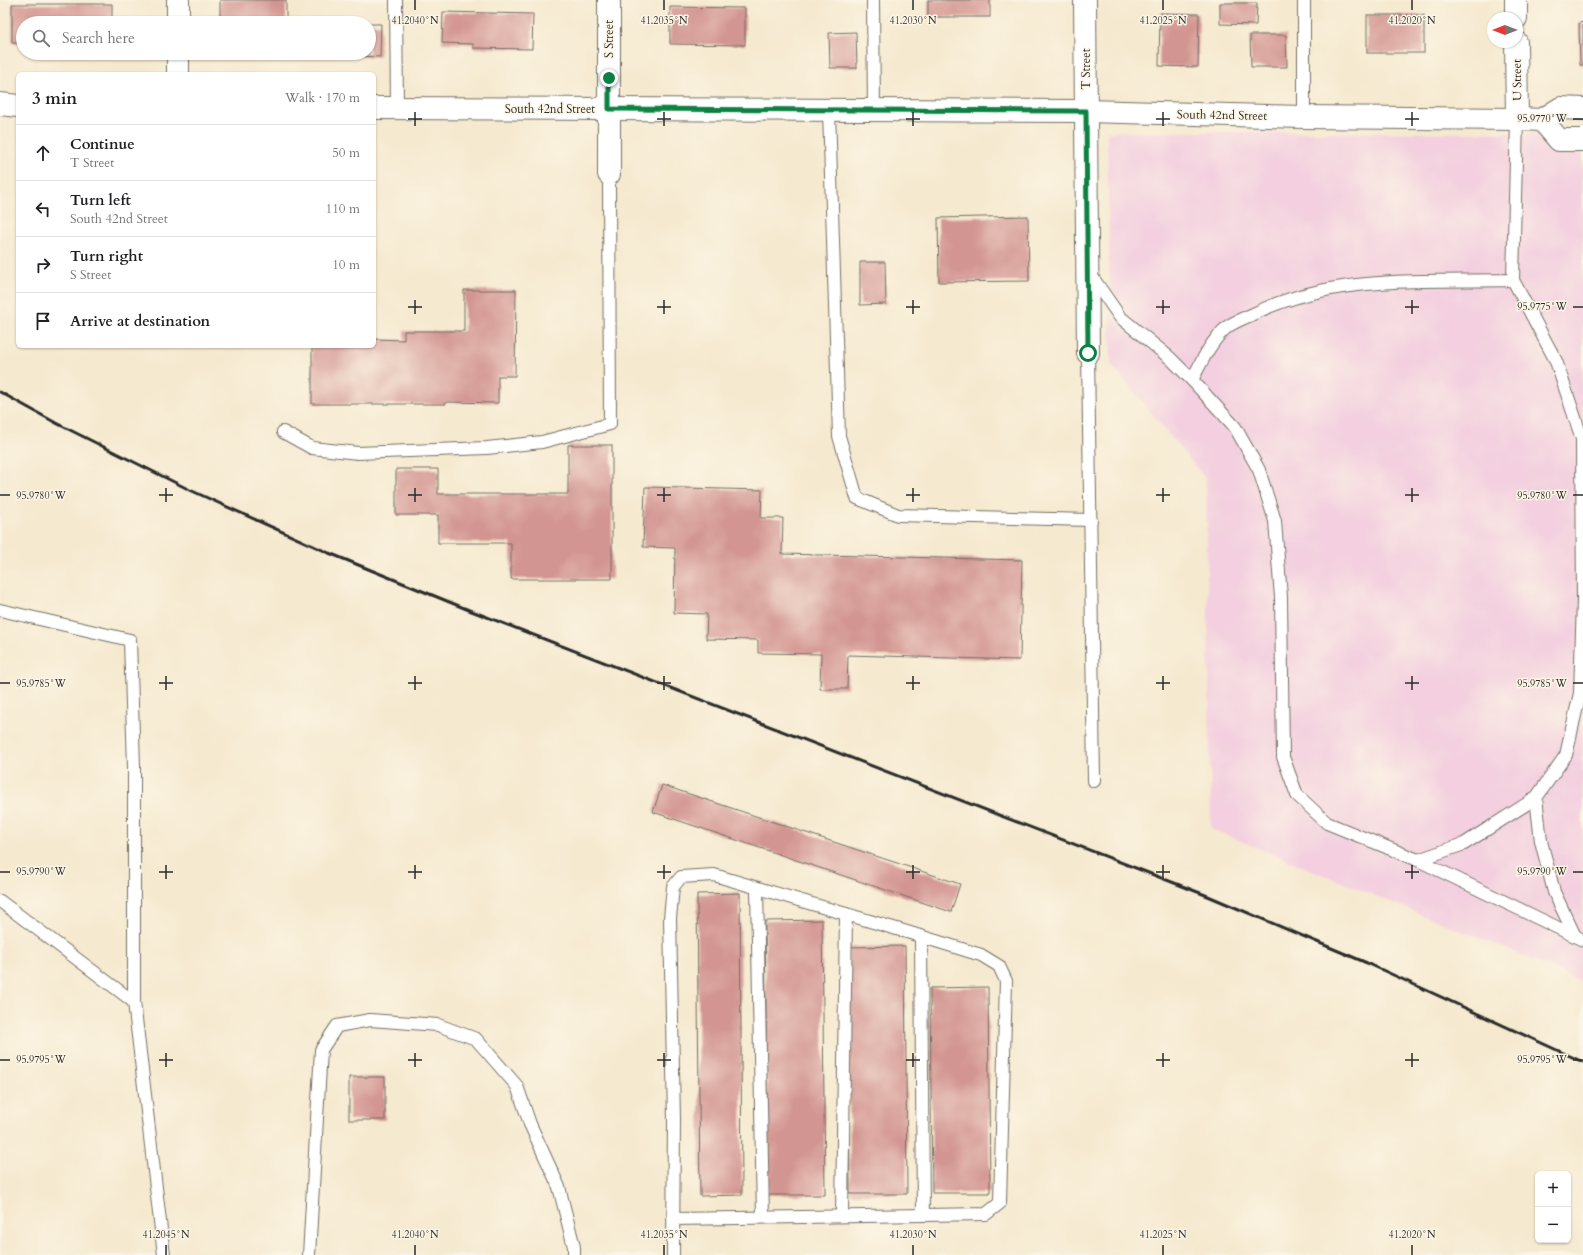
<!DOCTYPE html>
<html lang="en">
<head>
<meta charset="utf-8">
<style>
	body { margin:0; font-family:Cardo,serif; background:#f2f2f2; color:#202124 }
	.controls { position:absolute; right:12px; bottom:12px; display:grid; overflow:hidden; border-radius:6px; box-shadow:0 1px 3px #0004 }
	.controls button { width:36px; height:36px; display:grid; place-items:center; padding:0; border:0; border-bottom:1px solid #e0e0e0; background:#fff; color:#202124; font:20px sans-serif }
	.compass { position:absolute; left:1487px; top:12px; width:36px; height:36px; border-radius:50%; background:#fff; box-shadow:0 1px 3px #0004; rotate:270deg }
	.stop { position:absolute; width:12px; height:12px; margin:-9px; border:3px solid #0b8043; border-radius:50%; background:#fff }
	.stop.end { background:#0b8043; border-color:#fff; box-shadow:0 1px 4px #0008 }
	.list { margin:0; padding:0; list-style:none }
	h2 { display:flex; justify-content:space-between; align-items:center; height:52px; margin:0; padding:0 16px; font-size:17px }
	h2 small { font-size:13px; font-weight:400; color:#757577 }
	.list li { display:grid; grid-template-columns:26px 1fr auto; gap:12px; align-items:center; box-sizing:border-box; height:56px; padding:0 16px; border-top:1px solid #e0e0e0 }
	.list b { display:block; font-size:15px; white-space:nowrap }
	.list p { margin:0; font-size:13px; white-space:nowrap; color:#757577 }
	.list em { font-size:13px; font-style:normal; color:#757577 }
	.icon { flex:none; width:22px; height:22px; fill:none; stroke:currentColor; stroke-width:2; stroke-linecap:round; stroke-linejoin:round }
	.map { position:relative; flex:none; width:1583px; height:1255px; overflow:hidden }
	.search { position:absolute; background:#fff; box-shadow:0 1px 3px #0004; left:16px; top:16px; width:360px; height:44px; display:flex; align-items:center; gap:10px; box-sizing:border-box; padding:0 14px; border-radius:22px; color:#757577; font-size:15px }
	.panel { position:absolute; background:#fff; box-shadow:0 1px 3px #0004; left:16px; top:72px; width:360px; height:276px; border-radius:6px }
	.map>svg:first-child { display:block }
	.built { fill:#f3cfdf }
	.building { fill:#d39591 }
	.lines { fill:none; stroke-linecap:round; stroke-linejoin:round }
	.service-casing { stroke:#726e64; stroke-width:14 }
	.minor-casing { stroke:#726e64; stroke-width:24 }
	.tertiary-casing { stroke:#726e64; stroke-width:24 }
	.service { stroke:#fff; stroke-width:12 }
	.minor { stroke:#fff; stroke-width:22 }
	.tertiary { stroke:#fff; stroke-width:22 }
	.rail { stroke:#2b2b2b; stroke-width:3 }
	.route { stroke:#0b8043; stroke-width:5 }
	.ticks { fill:none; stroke:#2b2b2b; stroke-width:1.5 }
	.labels { text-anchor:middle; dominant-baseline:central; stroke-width:3; stroke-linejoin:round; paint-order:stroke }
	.street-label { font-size:12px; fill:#2b2b2b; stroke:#fcf5e5 }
	.ticks-label { font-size:10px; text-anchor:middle; fill:#2b2b2b; stroke:#fcf5e5; stroke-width:3; stroke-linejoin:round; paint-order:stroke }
</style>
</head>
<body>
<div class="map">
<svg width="1583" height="1255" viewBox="0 0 1583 1255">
	<rect width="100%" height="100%" fill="#fcf5e5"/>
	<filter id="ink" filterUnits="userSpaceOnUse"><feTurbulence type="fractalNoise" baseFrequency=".025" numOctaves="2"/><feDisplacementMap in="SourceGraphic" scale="8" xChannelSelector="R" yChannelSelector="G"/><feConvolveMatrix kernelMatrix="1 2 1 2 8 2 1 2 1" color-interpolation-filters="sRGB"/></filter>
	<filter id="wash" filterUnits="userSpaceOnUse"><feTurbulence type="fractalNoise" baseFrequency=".012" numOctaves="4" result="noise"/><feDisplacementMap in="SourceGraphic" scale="16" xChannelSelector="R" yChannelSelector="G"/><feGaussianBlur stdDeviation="0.9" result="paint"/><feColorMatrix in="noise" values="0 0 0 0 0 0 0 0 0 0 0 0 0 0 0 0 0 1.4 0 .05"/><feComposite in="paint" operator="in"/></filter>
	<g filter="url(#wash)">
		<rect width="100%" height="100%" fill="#f5e9cf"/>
		<path class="built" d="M 1107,132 L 1583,133 L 1583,982 L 1538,962 L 1211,829 L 1206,479 L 1111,364 Z"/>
		<g id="blocks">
			<g class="building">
				<rect x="220" y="0" width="66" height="23"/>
				<rect x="928" y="0" width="62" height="17"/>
				<path d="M 1220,3 L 1257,3 L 1256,25 L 1220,24 Z"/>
				<path d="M 12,4 L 112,4 L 112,23 L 23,23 L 23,43 L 12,43 Z"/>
				<path d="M 670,7 L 745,8 L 745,45 L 670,44 Z"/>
				<path d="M 443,12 L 533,14 L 532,49 L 473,48 L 473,44 L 442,43 Z"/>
				<path d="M 1160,13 L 1199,14 L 1198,67 L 1159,66 Z"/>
				<rect x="1367" y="15" width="57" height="38"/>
				<path d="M 1583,22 L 1583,65 L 1580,65 L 1579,23 Z"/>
				<path d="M 369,24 L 381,24 L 380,57 L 351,56 L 351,53 L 369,53 Z"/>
				<path d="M 856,32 L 857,68 L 830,68 L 829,33 Z"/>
				<path d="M 1250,35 L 1286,35 L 1287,67 L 1251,67 Z"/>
				<path d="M 1028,216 L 1029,281 L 939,282 L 938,218 Z"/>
				<path d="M 860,262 L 885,262 L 886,304 L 860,305 Z"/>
				<path d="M 464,290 L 516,290 L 515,376 L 498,376 L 498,403 L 446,402 L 446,404 L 312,404 L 312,346 L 374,346 L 374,339 L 404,340 L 404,331 L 464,331 Z"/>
				<path d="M 568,445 L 612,445 L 612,579 L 511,579 L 511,543 L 438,543 L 438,515 L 396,515 L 396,469 L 438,469 L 438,494 L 568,494 Z"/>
				<path d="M 645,487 L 762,490 L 761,518 L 783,518 L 782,554 L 1022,560 L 1020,660 L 848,655 L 847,689 L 820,689 L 821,654 L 758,653 L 758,640 L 706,639 L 707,614 L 674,613 L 675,548 L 643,547 Z"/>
				<path d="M 662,785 L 960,884 L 951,912 L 653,812 Z"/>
				<path d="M 740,893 L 742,1195 L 700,1196 L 697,894 Z"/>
				<path d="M 822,920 L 825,1195 L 768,1195 L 765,921 Z"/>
				<path d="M 905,946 L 907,1194 L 850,1194 L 848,947 Z"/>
				<path d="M 988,987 L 990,1193 L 932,1193 L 930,988 Z"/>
				<rect x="349" y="1077" width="36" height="43"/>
			</g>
		</g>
	</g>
	<g filter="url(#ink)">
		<use href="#blocks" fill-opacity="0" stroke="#726e64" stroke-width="1"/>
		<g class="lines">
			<g class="service-casing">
				<g id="service">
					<path d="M 396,0 L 397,108"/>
					<path d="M 873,0 L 874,110"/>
					<path d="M 1304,0 L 1304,117"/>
					<path d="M 829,110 L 839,436 L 857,498 L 898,515 L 1091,520"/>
					<path d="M 1090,274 L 1120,317 L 1170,358 L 1192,380 L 1235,427 L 1259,470 L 1275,521 L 1281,597 L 1283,757 L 1297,795 L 1327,823 L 1418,860 L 1464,844 L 1536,798 L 1566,755 L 1580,693 L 1583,601 L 1582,439 L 1556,361 L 1513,280 L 1517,119"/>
					<path d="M 1088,353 L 1094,781"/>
					<path d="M 1192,380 C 1202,361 1211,341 1227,327 C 1234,322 1244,318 1251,315 C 1332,274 1425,282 1513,280"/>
					<path d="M 283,432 L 312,448 L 358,453 L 487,448 L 542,442 L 610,424 L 609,174"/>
					<path d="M 0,610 L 130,640 L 134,767 L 134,1002 L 164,1255"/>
					<path d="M 1536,798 L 1541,841 L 1554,892 L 1575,936"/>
					<path d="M 1418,860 L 1583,940"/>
					<path d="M 757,888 L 763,1217"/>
					<path d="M 0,901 L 134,1002"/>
					<path d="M 921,936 L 923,1215"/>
					<path d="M 842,1216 L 846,914"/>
					<path d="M 309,1255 L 321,1050 L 337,1026 L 370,1020 L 438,1025 L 476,1039 L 517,1086 L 530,1124 L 559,1187 L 574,1247 L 574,1255"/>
					<path d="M 673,1255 L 674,1119 L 670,918 L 673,887 L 681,877 L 714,875 L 907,932 L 981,955 L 999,966 L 1006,981 L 1000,1203 L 986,1214 L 673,1219"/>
				</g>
			</g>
			<g class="minor-casing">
				<g id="minor">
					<path d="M 178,0 L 178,23"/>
					<path d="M 1085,0 L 1088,353"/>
					<path d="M 1516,0 L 1516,18"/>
					<path d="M 1516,42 L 1517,119"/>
					<path d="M 178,53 L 178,74"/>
					<path d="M 609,174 L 609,0"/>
				</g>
			</g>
			<g class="tertiary-casing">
				<g id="tertiary">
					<path d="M 0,104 L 18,106"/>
					<path d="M 374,108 L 1086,111 L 1304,117 L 1517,119 L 1542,120 L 1561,108 L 1583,109"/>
					<path d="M 1542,120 L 1559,140 L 1583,140"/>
				</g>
			</g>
			<use href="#service" class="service"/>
			<use href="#minor" class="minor"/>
			<use href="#tertiary" class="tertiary"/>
			<path class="rail" d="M 0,392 L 56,423 L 190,490 L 329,553 L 469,610 L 1208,896 L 1367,963 L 1583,1062"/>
		</g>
	</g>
	<g class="lines" filter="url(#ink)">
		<path class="route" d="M 609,78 L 609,109 L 1086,111 L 1088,353"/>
	</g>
	<path class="ticks" d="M 415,0 L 415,10M 664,0 L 664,10M 913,0 L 913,10M 1163,0 L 1163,10M 1412,0 L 1412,10M 415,112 L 415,126M 664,112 L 664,126M 913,112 L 913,126M 1163,112 L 1163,126M 1412,112 L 1412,126M 408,119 L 422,119M 657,119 L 671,119M 906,119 L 920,119M 1156,119 L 1170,119M 1405,119 L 1419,119M 1573,119 L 1583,119M 415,300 L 415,314M 664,300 L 664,314M 913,300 L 913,314M 1163,300 L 1163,314M 1412,300 L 1412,314M 408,307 L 422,307M 657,307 L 671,307M 906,307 L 920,307M 1156,307 L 1170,307M 1405,307 L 1419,307M 1573,307 L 1583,307M 166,488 L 166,502M 415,488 L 415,502M 664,488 L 664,502M 913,488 L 913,502M 1163,488 L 1163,502M 1412,488 L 1412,502M 0,495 L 10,495M 159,495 L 173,495M 408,495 L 422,495M 657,495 L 671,495M 906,495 L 920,495M 1156,495 L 1170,495M 1405,495 L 1419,495M 1573,495 L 1583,495M 166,676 L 166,690M 415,676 L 415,690M 664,676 L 664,690M 913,676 L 913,690M 1163,676 L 1163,690M 1412,676 L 1412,690M 0,683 L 10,683M 159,683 L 173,683M 408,683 L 422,683M 657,683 L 671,683M 906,683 L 920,683M 1156,683 L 1170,683M 1405,683 L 1419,683M 1573,683 L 1583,683M 166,865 L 166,879M 415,865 L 415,879M 664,865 L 664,879M 913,865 L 913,879M 1163,865 L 1163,879M 1412,865 L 1412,879M 0,872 L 10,872M 159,872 L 173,872M 408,872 L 422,872M 657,872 L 671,872M 906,872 L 920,872M 1156,872 L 1170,872M 1405,872 L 1419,872M 1573,872 L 1583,872M 166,1053 L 166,1067M 415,1053 L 415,1067M 664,1053 L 664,1067M 913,1053 L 913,1067M 1163,1053 L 1163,1067M 1412,1053 L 1412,1067M 0,1060 L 10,1060M 159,1060 L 173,1060M 408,1060 L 422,1060M 657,1060 L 671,1060M 906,1060 L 920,1060M 1156,1060 L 1170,1060M 1405,1060 L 1419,1060M 1573,1060 L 1583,1060M 166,1245 L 166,1255M 415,1245 L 415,1255M 664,1245 L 664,1255M 913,1245 L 913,1255M 1163,1245 L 1163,1255M 1412,1245 L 1412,1255"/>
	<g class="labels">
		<g class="street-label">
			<text transform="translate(609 39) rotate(-90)">S Street</text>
			<text transform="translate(1086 69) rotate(-90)">T Street</text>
			<text transform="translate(1517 80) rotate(-91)">U Street</text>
			<text x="550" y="109">South 42nd Street</text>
			<text transform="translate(1222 115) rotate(1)">South 42nd Street</text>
		</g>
	</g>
	<g class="ticks-label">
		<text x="415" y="24">41.2040°N</text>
		<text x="664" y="24">41.2035°N</text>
		<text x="913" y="24">41.2030°N</text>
		<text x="1163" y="24">41.2025°N</text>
		<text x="1412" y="24">41.2020°N</text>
		<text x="1542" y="122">95.9770°W</text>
		<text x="1542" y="310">95.9775°W</text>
		<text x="1542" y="499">95.9780°W</text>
		<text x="41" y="499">95.9780°W</text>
		<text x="1542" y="687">95.9785°W</text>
		<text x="41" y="687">95.9785°W</text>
		<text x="1542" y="875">95.9790°W</text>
		<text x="41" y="875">95.9790°W</text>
		<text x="1542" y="1063">95.9795°W</text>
		<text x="41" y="1063">95.9795°W</text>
		<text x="166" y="1238">41.2045°N</text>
		<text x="415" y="1238">41.2040°N</text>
		<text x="664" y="1238">41.2035°N</text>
		<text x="913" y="1238">41.2030°N</text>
		<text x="1163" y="1238">41.2025°N</text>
		<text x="1412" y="1238">41.2020°N</text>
	</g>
</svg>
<div class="controls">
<button>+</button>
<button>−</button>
</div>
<svg class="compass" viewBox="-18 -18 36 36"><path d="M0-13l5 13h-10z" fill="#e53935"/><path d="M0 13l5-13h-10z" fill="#757577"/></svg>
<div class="stop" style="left:1088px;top:353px"></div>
<div class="stop end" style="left:609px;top:78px"></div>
<div class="search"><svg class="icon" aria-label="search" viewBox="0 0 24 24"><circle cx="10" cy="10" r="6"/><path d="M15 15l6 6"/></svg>Search here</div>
<section class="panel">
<h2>3 min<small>Walk · 170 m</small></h2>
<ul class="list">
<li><svg class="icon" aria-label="ahead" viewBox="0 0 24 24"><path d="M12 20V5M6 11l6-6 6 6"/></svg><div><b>Continue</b><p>T Street</p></div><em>50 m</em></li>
<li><svg class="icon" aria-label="left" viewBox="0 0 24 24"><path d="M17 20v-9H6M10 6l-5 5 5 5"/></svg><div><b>Turn left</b><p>South 42nd Street</p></div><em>110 m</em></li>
<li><svg class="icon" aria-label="right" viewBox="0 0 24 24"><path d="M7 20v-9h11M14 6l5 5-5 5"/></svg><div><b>Turn right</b><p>S Street</p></div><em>10 m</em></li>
<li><svg class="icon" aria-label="arrive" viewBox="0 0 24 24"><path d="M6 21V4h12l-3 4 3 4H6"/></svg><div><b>Arrive at destination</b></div></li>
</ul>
</section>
</div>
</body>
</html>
